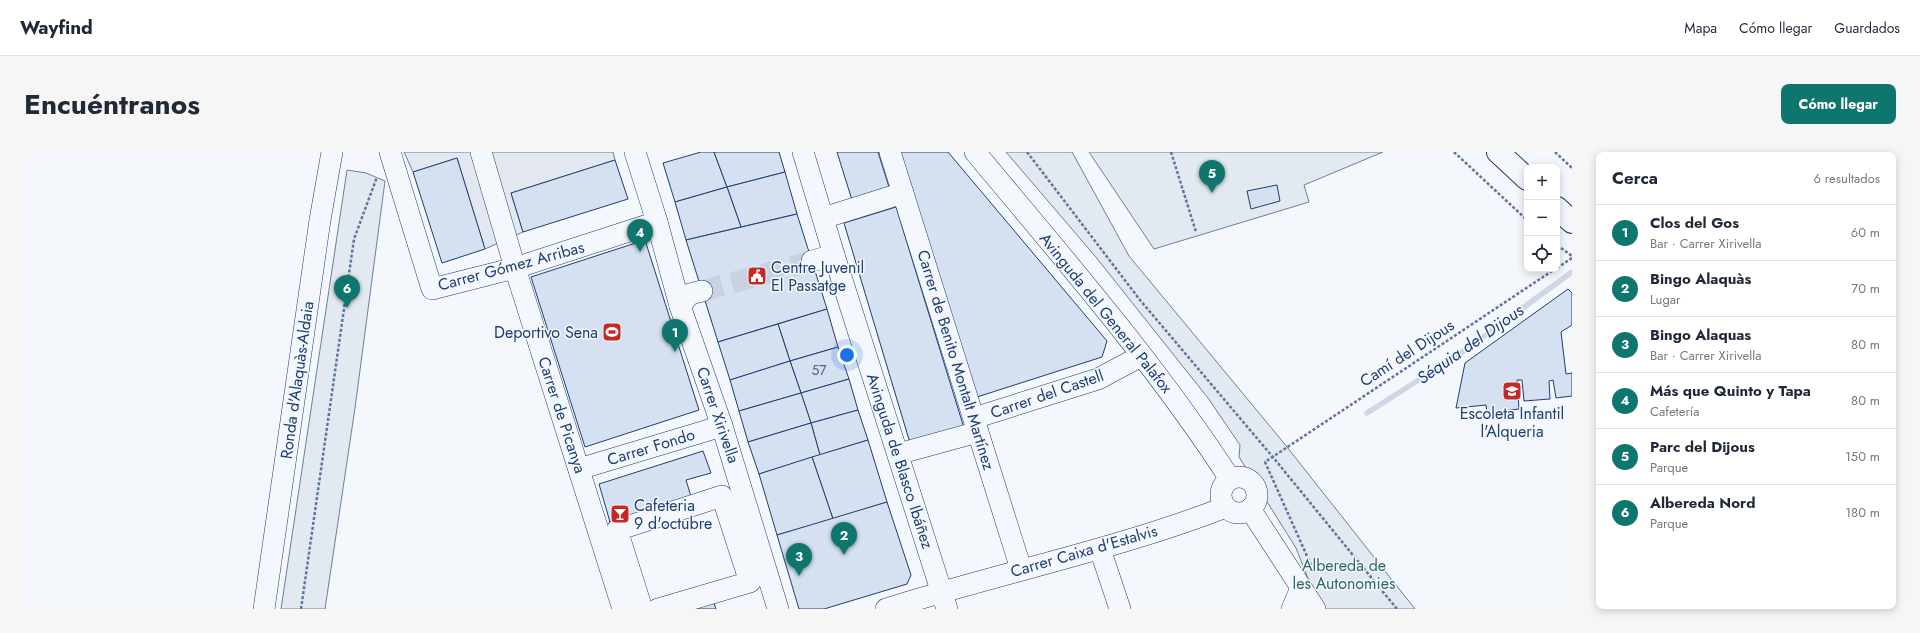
<!DOCTYPE html>
<html lang="es">
<head>
<meta charset="utf-8">
<style>
	body { margin:0; font-family:Jost,sans-serif; background:#f6f6f7; color:#1f2937 }
	.controls { position:absolute; right:12px; top:12px; display:grid; overflow:hidden; border-radius:8px; box-shadow:0 2px 10px #0003 }
	.controls button { width:36px; height:36px; display:grid; place-items:center; padding:0; border:0; border-bottom:1px solid #e0e1e3; background:#fff; color:#1f2937; font:20px sans-serif }
	.you { position:absolute; left:823px; top:203px; width:14px; height:14px; margin:-10px; border:3px solid #fff; border-radius:50%; background:#1a73e8; box-shadow:0 0 0 6px #1a73e833 }
	.badge { display:grid; place-items:center; width:26px; height:26px; border-radius:50%; background:#0f766e; color:#fff; font-size:13px; font-weight:700 }
	.pin { position:absolute; translate:-50% -33px; filter:drop-shadow(0 1px 2px #0008) }
	.pin::after { content:''; position:absolute; top:21px; width:14px; height:12px; background:inherit; clip-path:polygon(0 0,100% 0,50% 100%) }
	.list { margin:0; padding:0; list-style:none }
	h2 { display:flex; justify-content:space-between; align-items:center; height:52px; margin:0; padding:0 16px; font-size:17px }
	h2 small { font-size:13px; font-weight:400; color:#747a83 }
	.list li { display:grid; grid-template-columns:26px 1fr auto; gap:12px; align-items:center; box-sizing:border-box; height:56px; padding:0 16px; border-top:1px solid #e0e1e3 }
	.list b { display:block; font-size:15px; white-space:nowrap }
	.list p { margin:0; font-size:13px; white-space:nowrap; color:#747a83 }
	.list em { font-size:13px; font-style:normal; color:#747a83 }
	.icon { flex:none; width:22px; height:22px; fill:none; stroke:currentColor; stroke-width:2; stroke-linecap:round; stroke-linejoin:round }
	.map { position:relative; flex:none; width:1548px; height:457px; overflow:hidden; border-radius:8px }
	header { display:flex; align-items:center; gap:24px; box-sizing:border-box; height:56px; padding:0 20px; background:#fff; border-bottom:1px solid #e0e1e3 }
	header strong { font-size:19px }
	nav { display:flex; gap:22px; margin-inline-start:auto; font-size:14px }
	.intro { display:flex; align-items:center; justify-content:space-between; box-sizing:border-box; height:96px; padding:0 24px }
	h1 { margin:0; font-size:28px }
	.button { padding:10px 18px; border-radius:8px; background:#0f766e; color:#fff; font-size:14px; font-weight:700 }
	main { display:flex; gap:24px; padding:0 24px }
	aside { flex:1; background:#fff; border-radius:8px; box-shadow:0 2px 10px #0003 }
	.map>svg:first-child { display:block }
	.green { fill:#e3e9f0; stroke:#687fa3 }
	.parking { fill:#e3e8f0; stroke:#687fa3 }
	.lines { fill:none; stroke-linecap:round; stroke-linejoin:round }
	.stream { stroke:#cfd7e4; stroke-width:5.5 }
	.building { fill:#d5e0f0; stroke:#1d3f73 }
	.minor-tunnel { stroke:#c9d2e0; stroke-width:21; stroke-dasharray:21 10; stroke-linecap:butt }
	.minor-casing { stroke:#1d3f73; stroke-width:22 }
	.major-casing { stroke:#1d3f73; stroke-width:24 }
	.path { stroke:#5e769c; stroke-width:2.5; stroke-dasharray:3 2; stroke-linecap:butt }
	.minor { stroke:#f4f7fb; stroke-width:21 }
	.major { stroke:#f4f7fb; stroke-width:22 }
	.labels { text-anchor:middle; dominant-baseline:central; stroke-width:3; stroke-linejoin:round; paint-order:stroke }
	.number-label { font-size:14px; fill:#4b6792 }
	.street-label { font-size:16px; fill:#1d3f73; stroke:#f4f7fb }
	.poi-label { font-size:16px; fill:#1d3f73; stroke:#f4f7fb; text-anchor:start }
	.park-label { font-size:16px; fill:#2c6c60; stroke:#f4f7fb }
	.water-label { font-size:17px; font-style:italic; fill:#1d3f73; stroke:#f4f7fb }
</style>
</head>
<body>
<header>
<strong>Wayfind</strong>
<nav><a>Mapa</a><a>Cómo llegar</a><a>Guardados</a></nav>
</header>
<div class="intro"><h1>Encuéntranos</h1><a class="button">Cómo llegar</a></div>
<main>
<div class="map">
<svg width="1548" height="457" viewBox="0 0 1548 457">
	<rect width="100%" height="100%" fill="#f4f7fb"/>
	<g class="green">
		<path d="M 982,0 L 1048,0 L 1105,104 L 1259,290 L 1391,457 L 1296,457 L 1272,396 L 1215,305 L 1216,293 L 1184,246 L 1071,104 Z"/>
		<path d="M 1065,0 L 1359,0 L 1280,33 L 1285,50 L 1130,97 Z"/>
		<path d="M 323,18 L 342,21 L 361,29 L 331,256 L 301,457 L 257,457 Z"/>
	</g>
	<path class="parking" d="M 380,0 L 589,0 L 591,8 L 487,41 L 499,80 L 461,97 L 433,6 L 389,20 Z"/>
	<g class="lines">
		<path class="stream" d="M 1343,261 L 1437,201 L 1548,120"/>
	</g>
	<g class="building">
		<path d="M 677,0 L 690,0 L 703,35 L 651,50 L 639,11 Z"/>
		<path d="M 690,0 L 755,0 L 761,20 L 703,35 Z"/>
		<path d="M 813,0 L 854,0 L 865,35 L 828,48 Z"/>
		<path d="M 874,0 L 924,0 L 1083,189 L 1078,205 L 953,245 Z"/>
		<path d="M 433,6 L 461,97 L 418,111 L 389,20 Z"/>
		<path d="M 591,8 L 604,47 L 499,80 L 487,41 Z"/>
		<path d="M 761,20 L 773,62 L 717,75 L 703,35 Z"/>
		<path d="M 1253,33 L 1256,49 L 1227,57 L 1223,39 Z"/>
		<path d="M 703,35 L 717,75 L 662,88 L 651,50 Z"/>
		<path d="M 872,55 L 940,276 L 886,291 L 820,71 Z"/>
		<path d="M 773,62 L 803,157 L 694,190 L 662,88 Z"/>
		<path d="M 621,88 L 675,258 L 561,295 L 507,125 Z"/>
		<path d="M 1544,137 L 1548,141 L 1548,173 L 1537,180 L 1542,222 L 1548,221 L 1548,244 L 1532,246 L 1529,228 L 1525,229 L 1526,247 L 1500,249 L 1498,228 L 1493,228 L 1495,257 L 1463,261 L 1462,253 L 1432,256 L 1441,211 Z"/>
		<path d="M 803,157 L 814,195 L 766,209 L 754,172 Z"/>
		<path d="M 754,172 L 766,209 L 706,228 L 694,190 Z"/>
		<path d="M 814,195 L 825,227 L 777,241 L 766,209 Z"/>
		<path d="M 766,209 L 777,241 L 715,259 L 706,228 Z"/>
		<path d="M 825,227 L 834,258 L 787,271 L 777,241 Z"/>
		<path d="M 777,241 L 787,271 L 724,290 L 715,259 Z"/>
		<path d="M 834,258 L 844,288 L 796,303 L 787,271 Z"/>
		<path d="M 787,271 L 796,303 L 735,322 L 724,290 Z"/>
		<path d="M 844,288 L 863,350 L 809,367 L 788,305 Z"/>
		<path d="M 679,299 L 687,321 L 662,328 L 669,351 L 588,377 L 575,332 Z"/>
		<path d="M 788,305 L 809,367 L 753,383 L 735,322 Z"/>
		<path d="M 863,350 L 887,423 L 883,432 L 800,457 L 775,457 L 753,383 Z"/>
		<path d="M 687,443 L 692,457 L 643,457 Z"/>
	</g>
	<g class="lines">
		<path class="minor-tunnel" d="M 678,139 L 788,109"/>
		<g class="minor-casing">
			<g id="minor">
				<path d="M 366,0 L 408,137 L 491,116 L 633,70"/>
				<path d="M 457,0 L 491,116 L 599,457"/>
				<path d="M 611,0 L 633,70 L 656,154 L 698,274 L 754,457"/>
				<path d="M 779,0 L 810,103 L 923,457"/>
				<path d="M 866,0 L 997,417"/>
				<path d="M 951,0 C 1039,106 1131,211 1206,327"/>
				<path d="M 799,66 L 879,41"/>
				<path d="M 788,109 L 810,103"/>
				<path d="M 656,154 L 666,142 L 678,139"/>
				<path d="M 950,266 L 1074,227 L 1117,204"/>
				<path d="M 874,302 L 954,280"/>
				<path d="M 555,317 L 698,274"/>
				<circle cx="1215" cy="343" r="18"/>
				<path d="M 1226,357 L 1291,457"/>
				<path d="M 1076,397 L 1096,457"/>
				<path d="M 240,457 L 296,68 L 308,0"/>
				<path d="M 618,457 L 593,378 L 698,344 L 726,430 L 634,457"/>
				<path d="M 862,457 C 975,421 1091,398 1202,355"/>
				<path d="M 1268,457 L 1277,436"/>
			</g>
		</g>
		<g class="major-casing">
			<g id="major">
				<path d="M 1474,0 L 1503,27"/>
				<path d="M 1533,56 L 1548,70"/>
			</g>
		</g>
		<g class="path">
			<path d="M 1003,0 L 1116,148 L 1248,304 L 1373,457"/>
			<path d="M 1147,0 L 1172,80"/>
			<path d="M 1430,0 L 1503,68"/>
			<path d="M 1531,0 L 1548,16"/>
			<path d="M 1533,93 L 1548,104"/>
			<path d="M 1533,116 L 1548,106"/>
			<path d="M 1287,413 L 1241,310 L 1531,117"/>
			<path d="M 277,457 L 330,87 L 353,25"/>
		</g>
		<use href="#minor" class="minor"/>
		<use href="#major" class="major"/>
	</g>
	<defs>
		<g id="civic-square" transform="scale(1)"><rect x="-9" y="-9" width="18" height="18" rx="4" fill="#c62828" stroke="#f4f7fb"/><path d="M-.6-6.5H3V-4.5H.6V-3L4-1V1h2V6H-6V1h2V-1L-.6-3ZM-1.2 2.5V6h2.4V2.5Z" fill="#fff"/></g>
		<g id="stadium-square" transform="scale(1)"><rect x="-9" y="-9" width="18" height="18" rx="4" fill="#c62828" stroke="#f4f7fb"/><path d="M0-5a6.5 5 0 1 0 0 10a6.5 5 0 1 0 0-10ZM-3.5-1.8h7v3.6h-7Z" fill="#fff"/></g>
		<g id="school-square" transform="scale(1)"><rect x="-9" y="-9" width="18" height="18" rx="4" fill="#c62828" stroke="#f4f7fb"/><path d="M0-5L7-2L0 1L-7-2ZM-4 1L0 2.5L4 1V4Q0 6-4 4Z" fill="#fff"/></g>
		<g id="bar-square" transform="scale(1)"><rect x="-9" y="-9" width="18" height="18" rx="4" fill="#c62828" stroke="#f4f7fb"/><path d="M-6-5H6L.8 .8V4.5H3.5V6h-7V4.5H-.8V.8Z" fill="#fff"/></g>
	</defs>
	<g fill-rule="evenodd">
		<use href="#civic-square" x="733" y="124"/>
		<use href="#stadium-square" x="588" y="180"/>
		<use href="#school-square" x="1488" y="239"/>
		<use href="#bar-square" x="596" y="362"/>
	</g>
	<g class="labels">
		<g class="number-label">
			<text x="795" y="218">57</text>
		</g>
		<g class="street-label">
			<text transform="translate(487 114) rotate(-15)">Carrer Gómez Arribas</text>
			<text transform="translate(1082 161) rotate(51)">Avinguda del General Palafox</text>
			<text transform="translate(1383 201) rotate(-33)">Camí del Dijous</text>
			<text transform="translate(932 208) rotate(73)">Carrer de Benito Montalt Martínez</text>
			<text transform="translate(273 228) rotate(-82)">Ronda d'Alaquàs-Aldaia</text>
			<text transform="translate(1023 242) rotate(-19)">Carrer del Castell</text>
			<text transform="translate(538 263) rotate(72)">Carrer de Picanya</text>
			<text transform="translate(694 263) rotate(71)">Carrer Xirivella</text>
			<text transform="translate(627 295) rotate(-17)">Carrer Fondo</text>
			<text transform="translate(876 309) rotate(72)">Avinguda de Blasco Ibáñez</text>
			<text transform="translate(1060 399) rotate(-16)">Carrer Caixa d'Estalvis</text>
		</g>
		<g class="poi-label">
			<text x="747" y="115">Centre Juvenil<tspan x="747" dy="18">El Passatge</tspan></text>
			<text x="574" y="180" text-anchor="end">Deportivo Sena</text>
			<text x="1488" y="261" text-anchor="middle">Escoleta Infantil<tspan x="1488" dy="18">l'Alqueria</tspan></text>
			<text x="610" y="353">Cafeteria<tspan x="610" dy="18">9 d'octubre</tspan></text>
		</g>
		<g class="park-label">
			<text x="1320" y="413">Albereda de<tspan x="1320" dy="18">les Autonomies</tspan></text>
		</g>
		<g class="water-label">
			<text transform="translate(1446 192) rotate(-35)">Séquia del Dijous</text>
		</g>
	</g>
</svg>
<div class="controls">
<button>+</button>
<button>−</button>
<button><svg class="icon" aria-label="locate" viewBox="0 0 24 24"><circle cx="12" cy="12" r="6"/><path d="M12 2v4M12 18v4M2 12h4M18 12h4"/></svg></button>
</div>
<div class="you"></div>
<div class="pin badge" style="left:651px;top:200px">1</div>
<div class="pin badge" style="left:820px;top:403px">2</div>
<div class="pin badge" style="left:775px;top:424px">3</div>
<div class="pin badge" style="left:616px;top:100px">4</div>
<div class="pin badge" style="left:1188px;top:41px">5</div>
<div class="pin badge" style="left:323px;top:156px">6</div>
</div>
<aside>
<h2>Cerca<small>6 resultados</small></h2>
<ul class="list">
<li><span class="badge">1</span><div><b>Clos del Gos</b><p>Bar · Carrer Xirivella</p></div><em>60 m</em></li>
<li><span class="badge">2</span><div><b>Bingo Alaquàs</b><p>Lugar</p></div><em>70 m</em></li>
<li><span class="badge">3</span><div><b>Bingo Alaquas</b><p>Bar · Carrer Xirivella</p></div><em>80 m</em></li>
<li><span class="badge">4</span><div><b>Más que Quinto y Tapa</b><p>Cafetería</p></div><em>80 m</em></li>
<li><span class="badge">5</span><div><b>Parc del Dijous</b><p>Parque</p></div><em>150 m</em></li>
<li><span class="badge">6</span><div><b>Albereda Nord</b><p>Parque</p></div><em>180 m</em></li>
</ul>
</aside>
</main>
</body>
</html>
